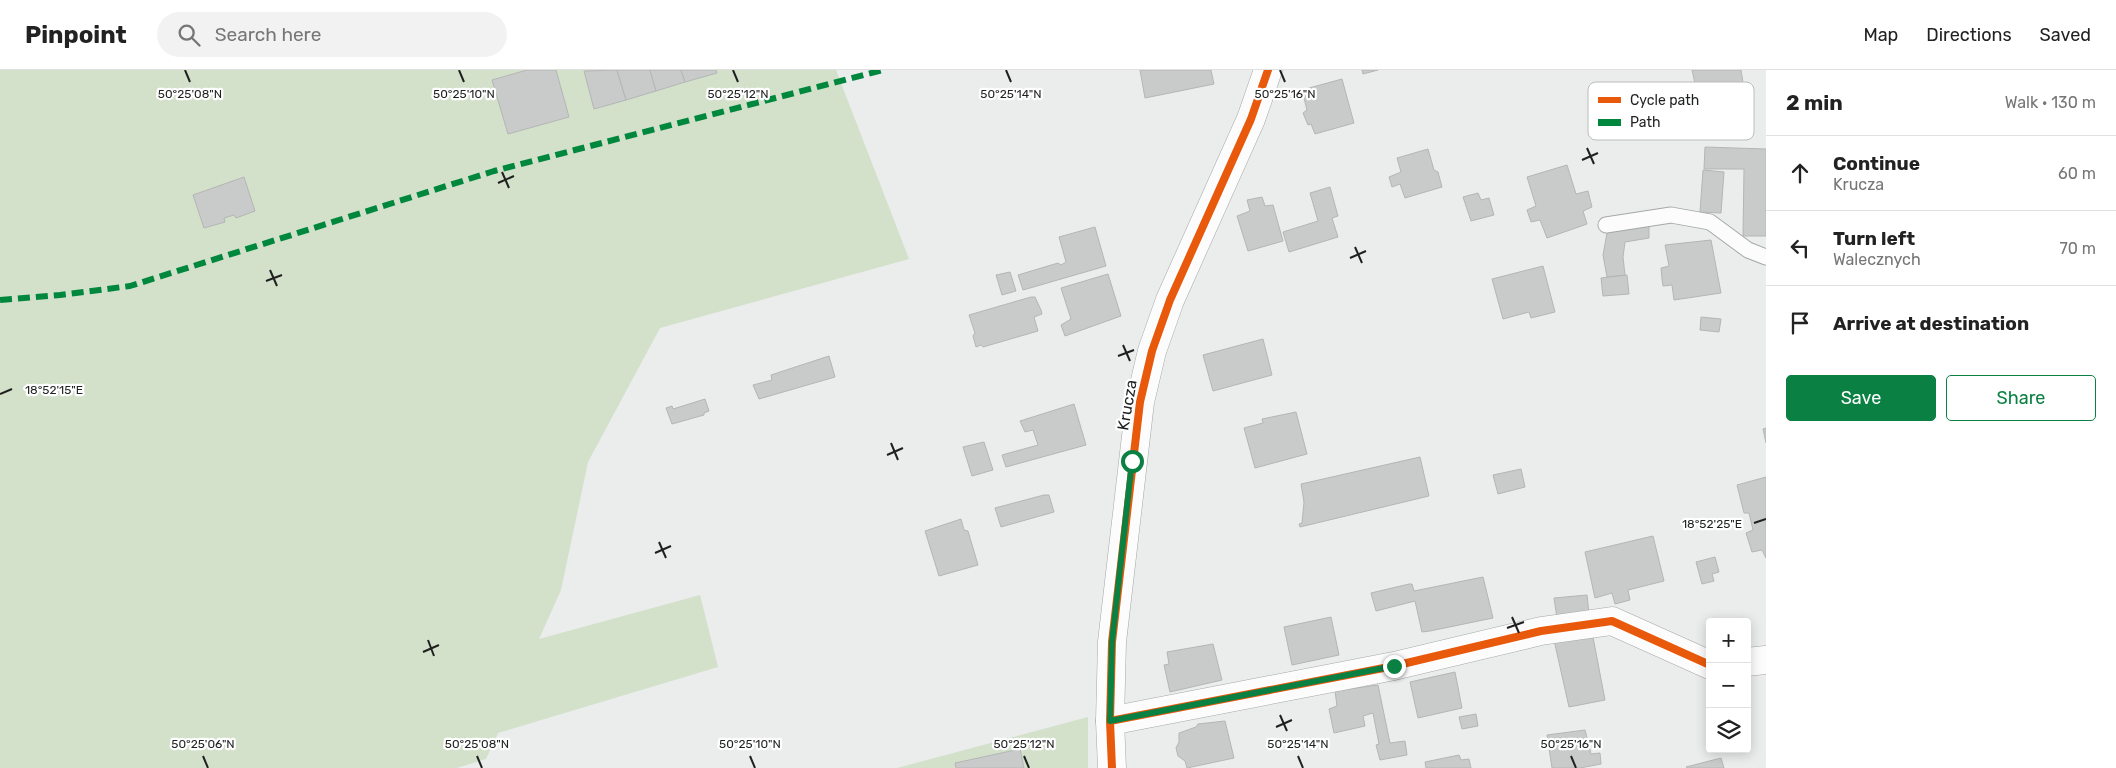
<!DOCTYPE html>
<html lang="en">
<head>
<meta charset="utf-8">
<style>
	body { margin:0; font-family:Rubik,sans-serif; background:#f2f2f2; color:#222 }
	.controls { position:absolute; right:15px; bottom:15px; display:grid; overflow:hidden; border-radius:5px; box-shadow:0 2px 12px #0003 }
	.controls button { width:45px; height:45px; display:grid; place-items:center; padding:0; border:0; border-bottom:1px solid #e0e0e0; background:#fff; color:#222; font:25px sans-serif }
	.stop { position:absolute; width:15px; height:15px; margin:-11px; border:4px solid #0b8043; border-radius:50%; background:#fff }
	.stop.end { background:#0b8043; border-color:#fff; box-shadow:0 1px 5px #0008 }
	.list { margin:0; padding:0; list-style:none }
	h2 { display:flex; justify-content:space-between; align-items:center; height:65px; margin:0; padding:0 20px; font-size:21px }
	h2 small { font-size:16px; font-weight:400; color:#767676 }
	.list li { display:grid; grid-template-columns:32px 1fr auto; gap:15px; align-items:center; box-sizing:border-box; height:75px; padding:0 20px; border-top:1px solid #e0e0e0 }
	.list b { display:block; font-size:19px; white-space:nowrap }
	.list p { margin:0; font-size:16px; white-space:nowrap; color:#767676 }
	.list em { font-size:16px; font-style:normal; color:#767676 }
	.actions { display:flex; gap:10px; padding:15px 20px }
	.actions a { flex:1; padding:11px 0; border:1px solid #0b8043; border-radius:5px; text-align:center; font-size:18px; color:#0b8043 }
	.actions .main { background:#0b8043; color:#fff }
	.icon { flex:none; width:28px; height:28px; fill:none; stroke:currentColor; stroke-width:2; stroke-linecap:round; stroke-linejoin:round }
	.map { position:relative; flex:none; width:1766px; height:698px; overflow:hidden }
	header { display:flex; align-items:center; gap:30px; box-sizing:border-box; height:70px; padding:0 25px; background:#fff; border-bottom:1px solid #e0e0e0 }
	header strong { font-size:24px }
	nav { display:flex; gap:28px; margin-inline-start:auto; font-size:18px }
	.search { width:350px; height:45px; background:#f2f2f2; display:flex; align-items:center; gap:12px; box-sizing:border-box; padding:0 18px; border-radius:28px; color:#767676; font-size:19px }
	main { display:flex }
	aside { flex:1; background:#fff }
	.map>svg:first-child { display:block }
	.green { fill:#d3e0ca }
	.building { fill:#c8cbca; stroke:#b4b6b5 }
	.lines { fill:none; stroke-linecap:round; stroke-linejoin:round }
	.service-casing { stroke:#a5a8a7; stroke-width:17 }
	.minor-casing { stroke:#a5a8a7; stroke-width:29 }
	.service { stroke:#fcfcfc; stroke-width:15 }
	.minor { stroke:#fcfcfc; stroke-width:28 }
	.quiet { stroke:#00873e; stroke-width:6; stroke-dasharray:12 6; stroke-linecap:butt }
	.cycleway-casing { stroke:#fff; stroke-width:11 }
	.cycleway { stroke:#e8590c; stroke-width:8 }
	.route { stroke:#0b8043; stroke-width:6 }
	.ticks { fill:none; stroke:#1f2120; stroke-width:2 }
	.labels { text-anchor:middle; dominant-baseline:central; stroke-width:4.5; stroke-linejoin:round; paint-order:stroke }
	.street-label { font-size:16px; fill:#1f2120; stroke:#fff }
	.key { fill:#fff; stroke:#bcbcbc; stroke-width:1 }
	.key-label { font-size:14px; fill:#1f2120 }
	.ticks-label { font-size:12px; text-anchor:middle; fill:#1f2120; stroke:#fff; stroke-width:4.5; stroke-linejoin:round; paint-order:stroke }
</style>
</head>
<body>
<header>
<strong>Pinpoint</strong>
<div class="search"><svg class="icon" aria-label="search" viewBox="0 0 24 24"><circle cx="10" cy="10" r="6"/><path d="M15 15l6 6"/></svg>Search here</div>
<nav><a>Map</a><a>Directions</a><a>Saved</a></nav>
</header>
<main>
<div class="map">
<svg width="1766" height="698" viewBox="0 0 1766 698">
	<rect width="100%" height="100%" fill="#eaedec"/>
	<g class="green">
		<path d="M 0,0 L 836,0 L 909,189 L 660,258 L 588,392 L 561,520 L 539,569 L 700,525 L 718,597 L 498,663 L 486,689 L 457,698 L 0,698 Z"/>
		<path d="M 1088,647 L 1088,698 L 897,698 Z"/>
	</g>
	<g class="building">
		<path d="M 527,0 L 556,0 L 569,47 L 508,64 L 492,10 Z"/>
		<path d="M 617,0 L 626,30 L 594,39 L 584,1 Z"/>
		<path d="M 617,0 L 650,0 L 656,21 L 626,30 Z"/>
		<path d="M 650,0 L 681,0 L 685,12 L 656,21 Z"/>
		<path d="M 681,0 L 716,0 L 717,3 L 685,12 Z"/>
		<path d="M 1140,0 L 1211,0 L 1214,14 L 1145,28 Z"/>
		<path d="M 1362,0 L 1378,0 L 1363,4 Z"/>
		<path d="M 1692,0 L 1741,0 L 1746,32 L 1714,37 L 1710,15 L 1696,18 Z"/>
		<path d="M 1342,9 L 1354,53 L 1315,64 L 1311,54 L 1308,55 L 1303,43 L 1307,40 L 1302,20 Z"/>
		<path d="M 1705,77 L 1766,79 L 1766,166 L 1743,166 L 1744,99 L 1704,99 Z"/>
		<path d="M 1428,79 L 1434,100 L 1438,102 L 1442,117 L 1405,128 L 1400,114 L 1392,117 L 1389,107 L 1401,102 L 1397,88 Z"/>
		<path d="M 1567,95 L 1576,124 L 1588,121 L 1592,137 L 1583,141 L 1587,154 L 1547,168 L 1540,150 L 1531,152 L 1527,140 L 1536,136 L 1527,107 Z"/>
		<path d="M 1703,100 L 1724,102 L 1721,143 L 1700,142 Z"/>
		<path d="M 244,107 L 255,141 L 236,148 L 234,145 L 224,148 L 225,152 L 204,158 L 193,125 Z"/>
		<path d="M 1330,117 L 1338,146 L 1332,148 L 1338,167 L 1289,182 L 1283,162 L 1318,151 L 1310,123 Z"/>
		<path d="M 1478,123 L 1481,130 L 1489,128 L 1494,145 L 1471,151 L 1463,127 Z"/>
		<path d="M 1262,127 L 1265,136 L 1273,135 L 1283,171 L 1248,181 L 1237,146 L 1250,141 L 1247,130 Z"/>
		<path d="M 1649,156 L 1649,168 L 1625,172 L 1623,187 L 1625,205 L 1607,207 L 1603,185 L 1607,163 L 1618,158 Z"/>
		<path d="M 1095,157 L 1106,196 L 1023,220 L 1018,205 L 1058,193 L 1061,195 L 1066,192 L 1059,167 Z"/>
		<path d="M 1711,170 L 1721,223 L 1674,230 L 1672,215 L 1663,216 L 1662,209 L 1661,198 L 1669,196 L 1665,175 Z"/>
		<path d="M 1543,196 L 1555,242 L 1531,248 L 1529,242 L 1503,249 L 1492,209 Z"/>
		<path d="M 1010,202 L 1016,221 L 1002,225 L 996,205 Z"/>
		<path d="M 1108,204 L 1121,246 L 1065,266 L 1061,255 L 1071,249 L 1061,218 Z"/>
		<path d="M 1627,205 L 1629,224 L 1603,226 L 1601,208 Z"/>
		<path d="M 1031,227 L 1035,227 L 1041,240 L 1042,244 L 1034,247 L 1038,261 L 983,277 L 981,275 L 976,277 L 973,266 L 975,263 L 969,245 Z"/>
		<path d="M 1701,247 L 1721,249 L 1719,262 L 1700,260 Z"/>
		<path d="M 1263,269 L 1272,305 L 1213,321 L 1203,285 Z"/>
		<path d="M 829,286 L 835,307 L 759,329 L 753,315 L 772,310 L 771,305 Z"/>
		<path d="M 705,329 L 709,341 L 704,343 L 704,345 L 672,354 L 666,338 L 672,336 L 673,339 Z"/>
		<path d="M 1074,334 L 1086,375 L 1006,397 L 1002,385 L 1038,375 L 1033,360 L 1025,362 L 1020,351 Z"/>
		<path d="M 1296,342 L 1307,384 L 1255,398 L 1244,358 L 1263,353 L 1262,349 Z"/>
		<path d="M 1766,358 L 1766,373 L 1763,359 Z"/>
		<path d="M 984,372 L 993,400 L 972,406 L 963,377 Z"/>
		<path d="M 1420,387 L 1429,426 L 1300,457 L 1299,454 L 1302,453 L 1304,432 L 1301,414 Z"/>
		<path d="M 1521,399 L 1525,417 L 1498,424 L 1493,405 Z"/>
		<path d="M 1766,407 L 1766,488 L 1762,480 L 1752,482 L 1746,463 L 1753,460 L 1749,443 L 1744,443 L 1737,415 Z"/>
		<path d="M 1044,425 L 1049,425 L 1054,442 L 1001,457 L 995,438 Z"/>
		<path d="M 961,449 L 964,460 L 968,461 L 978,495 L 939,506 L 925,461 Z"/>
		<path d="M 1653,466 L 1664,511 L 1628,520 L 1630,530 L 1615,534 L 1612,523 L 1595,528 L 1585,482 Z"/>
		<path d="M 1715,487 L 1719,502 L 1712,504 L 1714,511 L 1702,514 L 1696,492 Z"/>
		<path d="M 1483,507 L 1493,548 L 1430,561 L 1422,562 L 1415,531 L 1376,541 L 1371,523 L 1409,514 L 1412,514 L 1414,521 Z"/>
		<path d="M 1587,525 L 1589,544 L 1557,548 L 1554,528 Z"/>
		<path d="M 1331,547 L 1339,585 L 1292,595 L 1284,557 Z"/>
		<path d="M 1592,562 L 1605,630 L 1569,637 L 1554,570 Z"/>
		<path d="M 1213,574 L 1222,610 L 1170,622 L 1164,595 L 1169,594 L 1167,582 Z"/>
		<path d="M 1455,602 L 1462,638 L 1418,648 L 1410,612 Z"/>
		<path d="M 1378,615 L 1390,673 L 1405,671 L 1407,685 L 1380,690 L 1376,675 L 1379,674 L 1373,643 L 1363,646 L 1365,656 L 1334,663 L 1329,639 L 1337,636 L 1335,621 Z"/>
		<path d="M 1476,644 L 1478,656 L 1462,659 L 1459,647 Z"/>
		<path d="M 1225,651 L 1234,688 L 1187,698 L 1185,691 L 1178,686 L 1176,678 L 1179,672 L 1179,663 L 1196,657 L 1198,654 Z"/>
		<path d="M 1585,660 L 1591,684 L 1600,683 L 1601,694 L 1580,698 L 1552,698 L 1547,665 Z"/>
		<path d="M 1020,679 L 1024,698 L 956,698 L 955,693 Z"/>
		<path d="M 1459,685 L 1461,690 L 1469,689 L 1471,698 L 1426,698 L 1425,692 Z"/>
		<path d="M 1721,688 L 1724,698 L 1687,698 L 1686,697 Z"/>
	</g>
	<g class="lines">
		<g class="service-casing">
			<path id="service" d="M 1606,155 L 1671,145 L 1710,152 L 1748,180 L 1766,187"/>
		</g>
		<g class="minor-casing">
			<g id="minor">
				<path d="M 1747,592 L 1766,590"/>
				<path d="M 1110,651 L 1394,596 L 1541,561 L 1612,551 L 1710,595"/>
				<path d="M 1112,698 L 1110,651 L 1112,572 L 1140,332 L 1152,281 L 1170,230 L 1251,49 L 1268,0"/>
			</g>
		</g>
		<use href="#service" class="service"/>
		<use href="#minor" class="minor"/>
		<path class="quiet" d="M 0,230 L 60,225 L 130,216 L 494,101 L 883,0"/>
		<g class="cycleway-casing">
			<g id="cycleway">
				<path d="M 1110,651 L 1394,596 L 1541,561 L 1612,551 L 1710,595"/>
				<path d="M 1112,698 L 1110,651 L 1112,572 L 1140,332 L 1152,281 L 1170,230 L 1251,49 L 1268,0"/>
			</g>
		</g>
		<use href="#cycleway" class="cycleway"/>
	</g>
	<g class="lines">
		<path class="route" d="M 1132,391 L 1112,572 L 1110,651 L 1394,596"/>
	</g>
	<path class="ticks" d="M 185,0 L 190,12M 459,0 L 464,12M 733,0 L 738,12M 1006,0 L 1011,12M 1280,0 L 1285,12M 1587,78 L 1594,94M 1582,90 L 1598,83M 502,102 L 509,118M 498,113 L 514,106M 1355,177 L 1362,193M 1350,188 L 1366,181M 270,200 L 277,216M 266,211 L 282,205M 1123,275 L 1130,291M 1118,286 L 1134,280M 0,324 L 12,319M 891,373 L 898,390M 887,385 L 903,378M 1754,453 L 1766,449M 659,472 L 666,488M 655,483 L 671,476M 1512,547 L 1519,563M 1507,558 L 1524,552M 428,570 L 434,586M 423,582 L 439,575M 1280,645 L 1287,661M 1276,657 L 1292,650M 203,686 L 208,698M 477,686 L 482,698M 750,686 L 755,698M 1024,686 L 1029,698M 1298,686 L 1303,698M 1571,686 L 1576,698"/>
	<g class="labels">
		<g class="street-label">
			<text transform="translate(1127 335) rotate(-80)">Krucza</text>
		</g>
	</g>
	<rect x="1588" y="12" width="166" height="58" rx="8" class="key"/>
	<rect x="1598" y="27" width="23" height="6" fill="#e8590c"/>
	<rect x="1598" y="49" width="23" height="7" fill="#00873e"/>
	<g class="key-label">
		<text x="1630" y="35">Cycle path</text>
		<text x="1630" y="57">Path</text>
	</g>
	<g class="ticks-label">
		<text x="190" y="28">50°25'08"N</text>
		<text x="464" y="28">50°25'10"N</text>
		<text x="738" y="28">50°25'12"N</text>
		<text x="1011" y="28">50°25'14"N</text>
		<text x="1285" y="28">50°25'16"N</text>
		<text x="54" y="324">18°52'15"E</text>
		<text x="1712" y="458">18°52'25"E</text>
		<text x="203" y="678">50°25'06"N</text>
		<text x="477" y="678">50°25'08"N</text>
		<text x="750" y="678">50°25'10"N</text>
		<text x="1024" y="678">50°25'12"N</text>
		<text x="1298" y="678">50°25'14"N</text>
		<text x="1571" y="678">50°25'16"N</text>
	</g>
</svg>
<div class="controls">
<button>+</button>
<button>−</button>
<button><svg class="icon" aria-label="layers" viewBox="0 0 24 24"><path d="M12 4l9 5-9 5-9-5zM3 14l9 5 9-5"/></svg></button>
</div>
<div class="stop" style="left:1132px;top:391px"></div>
<div class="stop end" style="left:1394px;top:596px"></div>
</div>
<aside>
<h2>2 min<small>Walk · 130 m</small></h2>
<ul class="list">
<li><svg class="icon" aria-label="ahead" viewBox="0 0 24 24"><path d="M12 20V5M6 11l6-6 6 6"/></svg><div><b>Continue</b><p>Krucza</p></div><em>60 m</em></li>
<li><svg class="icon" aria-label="left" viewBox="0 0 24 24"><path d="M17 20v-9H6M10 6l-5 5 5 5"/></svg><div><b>Turn left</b><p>Walecznych</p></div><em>70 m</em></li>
<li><svg class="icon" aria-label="arrive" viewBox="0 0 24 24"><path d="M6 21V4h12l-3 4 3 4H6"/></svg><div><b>Arrive at destination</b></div></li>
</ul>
<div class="actions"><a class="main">Save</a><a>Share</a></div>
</aside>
</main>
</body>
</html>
